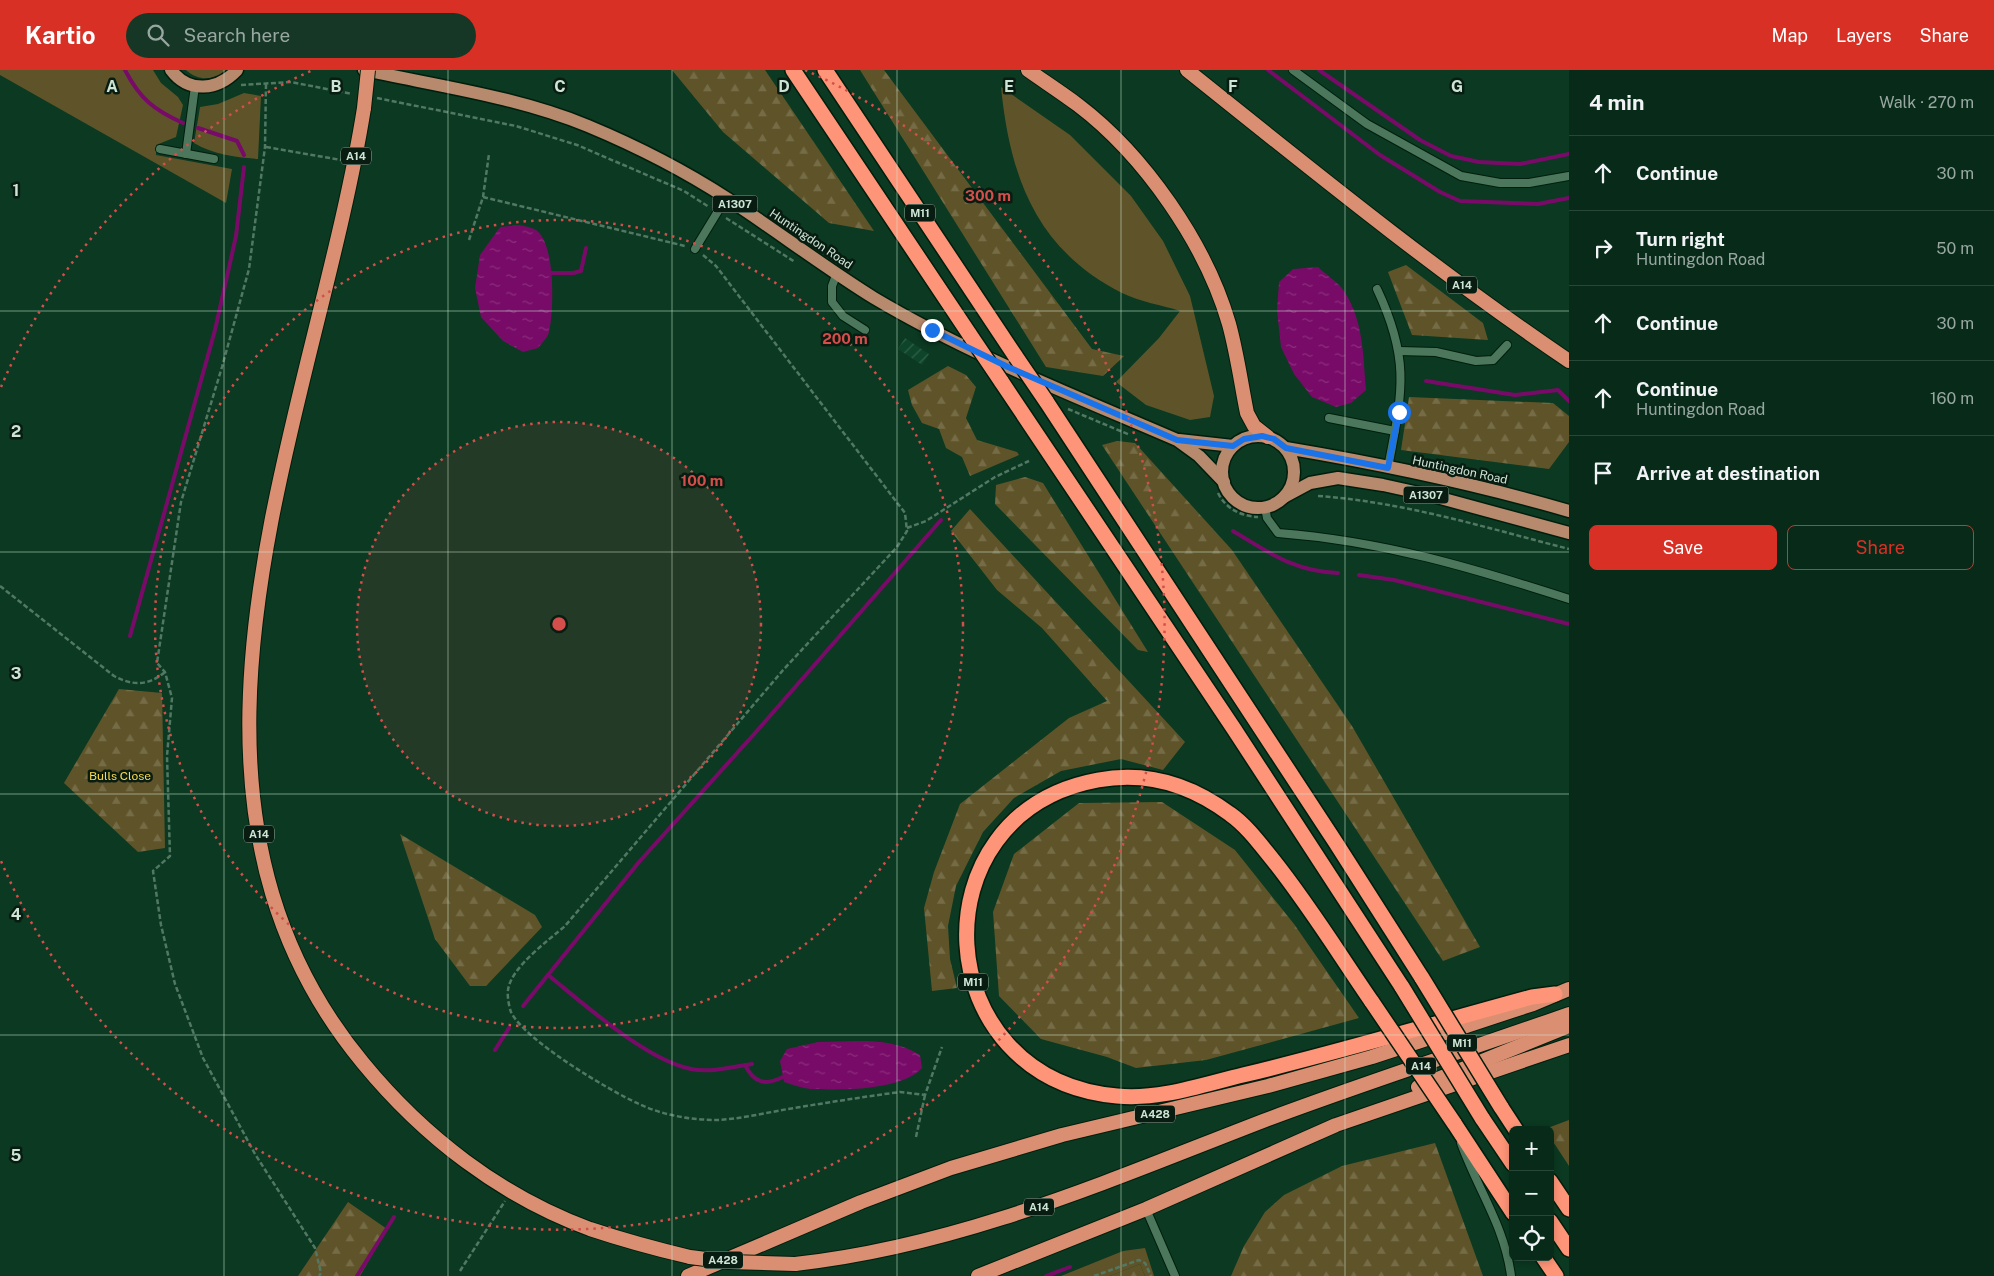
<!DOCTYPE html>
<html lang="en">
<head>
<meta charset="utf-8">
<style>
	body { margin:0; font-family:"Public Sans",sans-serif; background:#163726; color:#f1f3f6 }
	.controls { position:absolute; right:15px; bottom:15px; display:grid; overflow:hidden; border-radius:8px; box-shadow:0 2px 8px #0003 }
	.controls button { width:45px; height:45px; display:grid; place-items:center; padding:0; border:0; border-bottom:1px solid #294738; background:#082b19; color:#f1f3f6; font:25px sans-serif }
	.stop { position:absolute; width:15px; height:15px; margin:-11px; border:4px solid #1a73e8; border-radius:50%; background:#fff }
	.stop.end { background:#1a73e8; border-color:#fff; box-shadow:0 1px 5px #0008 }
	.list { margin:0; padding:0; list-style:none }
	h2 { display:flex; justify-content:space-between; align-items:center; height:65px; margin:0; padding:0 20px; font-size:21px }
	h2 small { font-size:16px; font-weight:400; color:#98a7a2 }
	.list li { display:grid; grid-template-columns:32px 1fr auto; gap:15px; align-items:center; box-sizing:border-box; height:75px; padding:0 20px; border-top:1px solid #294738 }
	.list b { display:block; font-size:19px; white-space:nowrap }
	.list p { margin:0; font-size:16px; white-space:nowrap; color:#98a7a2 }
	.list em { font-size:16px; font-style:normal; color:#98a7a2 }
	.actions { display:flex; gap:10px; padding:15px 20px }
	.actions a { flex:1; padding:11px 0; border:1px solid #d93025; border-radius:8px; text-align:center; font-size:18px; color:#d93025 }
	.actions .main { background:#d93025; color:#fff }
	.icon { flex:none; width:28px; height:28px; fill:none; stroke:currentColor; stroke-width:2; stroke-linecap:round; stroke-linejoin:round }
	.map { position:relative; flex:none; width:1569px; height:1206px; overflow:hidden }
	header { display:flex; align-items:center; gap:30px; box-sizing:border-box; height:70px; padding:0 25px; background:#d93025; color:#fff }
	header strong { font-size:24px }
	nav { display:flex; gap:28px; margin-inline-start:auto; font-size:18px }
	.search { width:350px; height:45px; background:#163726; display:flex; align-items:center; gap:12px; box-sizing:border-box; padding:0 18px; border-radius:28px; color:#98a7a2; font-size:19px }
	main { display:flex }
	aside { flex:1; background:#082b19 }
	.map>svg:first-child { display:block }
	.industrial { fill:url(#industrial-furrows) }
	.grass { fill:#5f5429 }
	.forest { fill:url(#forest-firs) }
	.water { fill:url(#water-ripples) }
	.lines { fill:none; stroke-linecap:round; stroke-linejoin:round }
	.stream { stroke:#790b68; stroke-width:4 }
	.service-casing { stroke:#001e0d; stroke-width:10 }
	.primary-casing { stroke:#001e0d; stroke-width:15 }
	.trunk-casing { stroke:#001e0d; stroke-width:16 }
	.motorway-casing { stroke:#001e0d; stroke-width:18 }
	.path { stroke:#527863; stroke-width:2.5; stroke-dasharray:5 2.5; stroke-linecap:butt }
	.service { stroke:#4c775c; stroke-width:8 }
	.primary { stroke:#b7896d; stroke-width:12 }
	.trunk { stroke:#db8f72; stroke-width:14 }
	.motorway { stroke:#ff9578; stroke-width:15 }
	.trunk-bridge-casing { stroke:#001e0d; stroke-width:16; stroke-linecap:butt }
	.motorway-bridge-casing { stroke:#001e0d; stroke-width:18; stroke-linecap:butt }
	.trunk-bridge { stroke:#db8f72; stroke-width:14 }
	.motorway-bridge { stroke:#ff9578; stroke-width:15 }
	.route { stroke:#1a73e8; stroke-width:6 }
	.grid { fill:none; stroke:#cee5d6; stroke-width:1; stroke-opacity:0.55 }
	.ring { fill:none; stroke:#d44e4b; stroke-width:2.5; stroke-dasharray:2.5 5 }
	.labels { text-anchor:middle; dominant-baseline:central; stroke-width:5; stroke-linejoin:round; paint-order:stroke }
	.shield { fill:#091c11; stroke:#93a99b; stroke-width:1 }
	.shield-label { font-size:11px; font-weight:bold; fill:#cee5d6 }
	.street-label { font-size:12px; fill:#cee5d6; stroke:#091c11 }
	.park-label { font-size:12px; fill:#fbda4d; stroke:#091c11 }
	.grid-label { font-size:16px; text-anchor:middle; font-weight:bold; fill:#cee5d6; stroke:#091c11; stroke-width:5; stroke-linejoin:round; paint-order:stroke }
	.centre { fill:#d44e4b; stroke:#091c11; stroke-width:2.5 }
	.ring-label { font-size:15px; text-anchor:middle; font-weight:bold; fill:#d44e4b; stroke:#091c11; stroke-width:5; stroke-linejoin:round; paint-order:stroke }
</style>
</head>
<body>
<header>
<strong>Kartio</strong>
<div class="search"><svg class="icon" aria-label="search" viewBox="0 0 24 24"><circle cx="10" cy="10" r="6"/><path d="M15 15l6 6"/></svg>Search here</div>
<nav><a>Map</a><a>Layers</a><a>Share</a></nav>
</header>
<main>
<div class="map">
<svg width="1569" height="1206" viewBox="0 0 1569 1206">
	<defs>
		<pattern id="industrial-furrows" width="10" height="10" patternUnits="userSpaceOnUse" patternTransform="scale(1.25)"><rect width="10" height="10" fill="#0e452a"/><path d="M-1 1l2-2M0 10L10 0M9 11l2-2" fill="none" stroke="#306048"/></pattern>
		<pattern id="forest-firs" width="22" height="20" patternUnits="userSpaceOnUse" patternTransform="scale(1.25)"><rect width="22" height="20" fill="#5f5429"/><path d="M5 1l3.5 6h-7zM16 11l3.5 6h-7z" fill="#756c47"/></pattern>
		<pattern id="water-ripples" width="26" height="14" patternUnits="userSpaceOnUse" patternTransform="scale(1.25)"><rect width="26" height="14" fill="#790b68"/><path d="M2 4q2-2 4 0t4 0M15 11q2-2 4 0t4 0" fill="none" stroke="#8b2e7d"/></pattern>
	</defs>
	<rect width="100%" height="100%" fill="#0b3921"/>
	<path class="industrial" d="M 905,268 L 929,284 L 922,295 L 898,279 Z"/>
	<g class="grass">
		<path d="M 0,0 L 153,0 L 161,13 L 178,27 L 183,35 L 176,67 L 156,75 L 156,85 L 232,99 L 226,133 L 0,5 Z"/>
		<path d="M 186,0 L 229,0 C 215,10 199,12 186,0 Z"/>
		<path d="M 1001,17 L 1070,65 L 1131,126 L 1163,171 L 1190,226 L 1214,326 L 1210,347 L 1190,350 L 1146,335 L 1116,312 L 1159,268 L 1180,241 C 1162,235 1140,232 1122,223 C 1037,180 1010,108 1001,17 Z"/>
		<path d="M 244,23 L 261,26 L 258,89 C 235,87 214,85 194,73 L 200,37 L 218,34 Z"/>
		<path d="M 1145,1178 L 1154,1206 L 1145,1206 L 1140,1194 L 1110,1206 L 1061,1206 L 1123,1181 Z"/>
	</g>
	<g class="forest">
		<path d="M 672,0 L 765,0 L 874,161 L 829,153 L 723,62 Z"/>
		<path d="M 860,0 L 884,0 L 1092,279 L 1124,286 L 1103,306 L 1046,297 Z"/>
		<path d="M 1406,195 L 1483,253 L 1488,270 L 1412,265 L 1388,202 Z"/>
		<path d="M 948,296 L 966,305 L 976,317 L 966,348 L 977,370 L 1017,382 L 1019,385 L 970,406 L 962,387 L 946,378 L 939,359 L 922,353 L 912,335 L 908,320 Z"/>
		<path d="M 1409,327 L 1553,333 L 1569,346 L 1569,372 L 1549,399 L 1401,380 Z"/>
		<path d="M 1117,371 L 1135,373 L 1232,480 L 1352,656 L 1480,877 L 1443,891 L 1102,375 Z"/>
		<path d="M 1025,407 L 1043,413 L 1148,582 L 1138,580 L 995,434 L 996,415 Z"/>
		<path d="M 970,439 L 1185,672 L 1163,700 L 1121,689 L 1061,701 L 1014,728 L 983,762 L 956,816 L 948,856 L 950,889 L 957,918 L 932,921 L 924,838 L 934,802 L 960,734 L 1069,648 L 1107,631 L 1042,558 L 997,520 L 951,461 Z"/>
		<path d="M 119,619 L 162,623 L 165,778 L 138,782 L 64,713 Z"/>
		<path d="M 1162,732 L 1235,780 L 1294,854 L 1359,948 L 1206,990 L 1136,998 L 1107,987 L 1041,969 L 999,926 L 993,842 L 1014,784 L 1079,733 Z"/>
		<path d="M 400,764 L 535,845 L 542,857 L 486,916 L 470,916 L 435,869 Z"/>
		<path d="M 1569,1050 L 1569,1096 L 1550,1067 L 1550,1060 L 1545,1059 Z"/>
		<path d="M 1435,1073 L 1483,1206 L 1231,1206 L 1244,1176 L 1265,1142 L 1284,1125 L 1342,1096 Z"/>
		<path d="M 348,1132 L 387,1159 L 360,1206 L 298,1206 Z"/>
		<path d="M 1140,1194 L 1145,1206 L 1110,1206 Z"/>
	</g>
	<g class="water">
		<path d="M 519,155 C 524,156 530,157 534,159 C 556,169 554,241 549,262 C 548,267 542,273 538,278 L 523,282 L 503,271 L 481,247 L 475,218 L 480,185 L 500,157 Z"/>
		<path d="M 1318,197 C 1326,205 1338,212 1344,221 C 1364,252 1363,286 1366,320 L 1351,333 L 1336,337 L 1312,327 L 1294,304 L 1281,277 L 1277,240 L 1279,212 L 1293,199 Z"/>
		<path d="M 818,972 C 853,972 889,966 920,985 L 922,998 C 901,1021 841,1020 811,1019 C 802,1018 793,1015 784,1012 L 780,991 L 787,979 Z"/>
	</g>
	<g class="lines">
		<g class="stream">
			<path d="M 125,0 C 140,29 154,40 183,53"/>
			<path d="M 1268,0 L 1380,85 L 1440,122 L 1460,131 L 1538,134 L 1569,128"/>
			<path d="M 1319,0 L 1420,70 L 1451,86 L 1479,92 L 1520,94 L 1569,84"/>
			<path d="M 198,58 L 237,71 L 244,85"/>
			<path d="M 551,203 L 573,203 L 581,201 L 586,178"/>
			<path d="M 1426,311 L 1515,325 L 1558,320 L 1569,331"/>
			<path d="M 1233,461 C 1270,483 1293,501 1338,503"/>
			<path d="M 1359,505 L 1394,510 L 1569,554"/>
			<path d="M 130,566 L 215,260 L 236,166 L 244,97"/>
			<path d="M 548,905 C 584,934 646,990 691,999 C 711,1003 732,997 752,994"/>
			<path d="M 523,936 L 639,792 L 755,663 L 941,450"/>
			<path d="M 495,980 L 509,958"/>
			<path d="M 745,995 C 754,1013 765,1016 783,1007"/>
			<path d="M 357,1206 L 394,1147"/>
			<path d="M 1046,1206 L 1070,1197"/>
		</g>
		<g class="service-casing">
			<g id="service">
				<path d="M 1293,0 L 1367,54 L 1461,106 L 1500,113 L 1529,113 L 1569,106"/>
				<path d="M 160,79 L 214,89"/>
				<path d="M 186,84 L 195,16"/>
				<path d="M 695,179 L 726,128"/>
				<path d="M 837,203 L 832,216 L 832,232 L 843,246 L 865,260"/>
				<path d="M 1377,219 C 1411,291 1402,323 1388,398"/>
				<path d="M 1399,281 L 1436,282 L 1476,291 L 1493,290 L 1507,275"/>
				<path d="M 1329,348 L 1395,361"/>
				<path d="M 1265,437 L 1267,448 L 1278,463 C 1382,471 1470,497 1569,529"/>
				<path d="M 1461,1073 C 1477,1118 1505,1157 1511,1206"/>
				<path d="M 1146,1139 L 1175,1206"/>
			</g>
		</g>
		<g class="primary-casing">
			<g id="primary">
				<path d="M 171,0 C 189,24 218,20 237,0"/>
				<path d="M 364,0 C 438,16 518,27 588,56 C 636,76 685,101 728,129 C 777,161 824,197 874,228 C 970,285 1075,326 1177,370 L 1199,386 L 1224,412"/>
				<circle cx="1258" cy="402" r="36"/>
				<path d="M 1179,370 L 1233,376"/>
				<path d="M 1286,378 C 1381,394 1477,414 1569,441"/>
				<path d="M 1284,427 L 1310,413 L 1338,408 L 1383,415 L 1433,426 L 1569,463"/>
			</g>
		</g>
		<g class="trunk-casing">
			<g id="trunk">
				<path d="M 1028,0 C 1045,12 1062,23 1078,35 C 1144,85 1206,174 1229,254 C 1237,283 1241,313 1247,343 L 1254,356 L 1268,367"/>
				<path d="M 1187,0 C 1312,100 1436,201 1569,291"/>
				<path d="M 364,38 C 315,345 133,715 363,993 C 423,1066 500,1126 590,1159 C 623,1170 656,1179 690,1187"/>
				<path d="M 1418,1017 L 1569,956"/>
				<path d="M 795,1194 C 960,1176 1110,1110 1263,1051 C 1364,1013 1467,980 1569,944"/>
				<path d="M 688,1206 L 861,1132 L 951,1098 L 1062,1065 L 1268,1016 L 1372,987 L 1533,934 L 1569,919"/>
				<path d="M 978,1206 L 1146,1139 L 1336,1055 L 1569,975"/>
			</g>
		</g>
		<g class="motorway-casing">
			<g id="motorway">
				<path d="M 793,0 L 970,265"/>
				<path d="M 825,0 L 1016,287"/>
				<path d="M 1001,311 L 1234,659 L 1402,917"/>
				<path d="M 1046,331 L 1336,773 L 1422,908"/>
				<path d="M 1372,932 C 1339,884 1309,835 1273,790 C 1260,774 1247,756 1230,744 C 1191,715 1146,701 1098,710 C 913,744 927,1009 1117,1026 C 1160,1030 1202,1015 1243,1005 C 1340,982 1436,953 1532,927 L 1555,924"/>
				<path d="M 1501,1037 L 1516,1060"/>
				<path d="M 1482,1048 L 1513,1094"/>
				<path d="M 1454,1053 L 1513,1143"/>
				<path d="M 1550,1111 L 1569,1139"/>
				<path d="M 1550,1151 L 1569,1179"/>
				<path d="M 1543,1187 L 1556,1206"/>
			</g>
		</g>
		<g class="path">
			<path d="M 266,14 L 265,77 L 249,199 L 222,297 L 181,432 L 157,593 L 165,602 L 172,628 L 167,686 L 170,786 L 153,801 L 161,855 L 175,914 L 203,988 L 255,1084 L 315,1178 L 321,1203 L 319,1206"/>
			<path d="M 241,15 L 291,12 L 352,24"/>
			<path d="M 377,28 L 516,56 L 577,75 L 684,121 L 709,137"/>
			<path d="M 266,77 L 341,90"/>
			<path d="M 483,127 L 685,176"/>
			<path d="M 726,148 L 795,192"/>
			<path d="M 469,170 L 483,127 L 489,84"/>
			<path d="M 703,185 L 716,196 L 905,443 L 907,461 L 897,477 L 784,599 L 565,856 C 549,870 511,897 508,920 C 507,925 509,937 511,942 C 524,970 610,1021 639,1034 C 662,1045 691,1050 717,1050 C 740,1049 765,1043 788,1039 C 825,1033 862,1027 900,1022 L 925,1025 L 942,977"/>
			<path d="M 1068,339 L 1130,365"/>
			<path d="M 1218,423 C 1226,439 1241,446 1258,447"/>
			<path d="M 1318,426 C 1404,432 1487,458 1569,479"/>
			<path d="M 907,458 L 926,451 L 995,407 L 1029,391"/>
			<path d="M 0,516 L 114,606 C 133,616 148,616 165,602"/>
			<path d="M 916,1067 L 925,1025"/>
			<path d="M 460,1201 L 505,1131"/>
			<path d="M 1094,1206 L 1139,1190 L 1145,1193 L 1151,1206"/>
		</g>
		<use href="#service" class="service"/>
		<use href="#primary" class="primary"/>
		<use href="#trunk" class="trunk"/>
		<use href="#motorway" class="motorway"/>
		<g class="trunk-bridge-casing">
			<g id="trunk-bridge">
				<path d="M 364,38 L 368,0"/>
				<path d="M 690,1187 L 729,1192 L 795,1194"/>
			</g>
		</g>
		<g class="motorway-bridge-casing">
			<g id="motorway-bridge">
				<path d="M 970,265 L 1001,311"/>
				<path d="M 1016,287 L 1046,331"/>
				<path d="M 1422,908 L 1501,1037"/>
				<path d="M 1402,917 L 1482,1048"/>
				<path d="M 1372,932 L 1454,1053"/>
			</g>
		</g>
		<use href="#trunk-bridge" class="trunk-bridge"/>
		<use href="#motorway-bridge" class="motorway-bridge"/>
	</g>
	<g class="lines">
		<path class="route" d="M 932,260 L 1008,297 L 1177,370 L 1233,376 L 1244,369 L 1262,366 L 1274,369 L 1286,378 L 1388,398 L 1399,342"/>
	</g>
	<path class="grid" d="M 224,0 L 224,1206M 448,0 L 448,1206M 672,0 L 672,1206M 897,0 L 897,1206M 1121,0 L 1121,1206M 1345,0 L 1345,1206M 0,241 L 1569,241M 0,482 L 1569,482M 0,724 L 1569,724M 0,965 L 1569,965"/>
	<circle cx="559" cy="554" r="202" fill="#d44e4b" fill-opacity=".12"/>
	<g class="ring">
		<circle cx="559" cy="554" r="202"/>
		<circle cx="559" cy="554" r="404"/>
		<path d="M1 317A606 606 0 0 1 313 0M805 0A606 606 0 1 1 1 791"/>
	</g>
	<g class="labels">
		<g class="shield">
			<rect x="341" y="77.5" width="30" height="17" rx="4"/>
			<rect x="712.5" y="125.5" width="45" height="17" rx="4"/>
			<rect x="905" y="134.5" width="30" height="17" rx="4"/>
			<rect x="1447" y="206.5" width="30" height="17" rx="4"/>
			<rect x="1403.5" y="416.5" width="45" height="17" rx="4"/>
			<rect x="244" y="755.5" width="30" height="17" rx="4"/>
			<rect x="958" y="903.5" width="30" height="17" rx="4"/>
			<rect x="1447" y="964.5" width="30" height="17" rx="4"/>
			<rect x="1406" y="987.5" width="30" height="17" rx="4"/>
			<rect x="1135" y="1035.5" width="40" height="17" rx="4"/>
			<rect x="1024" y="1128.5" width="30" height="17" rx="4"/>
			<rect x="703" y="1181.5" width="40" height="17" rx="4"/>
		</g>
		<g class="shield-label">
			<text x="356" y="86">A14</text>
			<text x="735" y="134">A1307</text>
			<text x="920" y="143">M11</text>
			<text x="1462" y="215">A14</text>
			<text x="1426" y="425">A1307</text>
			<text x="259" y="764">A14</text>
			<text x="973" y="912">M11</text>
			<text x="1462" y="973">M11</text>
			<text x="1421" y="996">A14</text>
			<text x="1155" y="1044">A428</text>
			<text x="1039" y="1137">A14</text>
			<text x="723" y="1190">A428</text>
		</g>
		<g class="street-label">
			<text transform="translate(811 169) rotate(34)">Huntingdon Road</text>
			<text transform="translate(1460 400) rotate(12)">Huntingdon Road</text>
		</g>
		<g class="park-label">
			<text x="120" y="706">Bulls Close</text>
		</g>
	</g>
	<g class="grid-label">
		<text x="112" y="22">A</text>
		<text x="336" y="22">B</text>
		<text x="560" y="22">C</text>
		<text x="784" y="22">D</text>
		<text x="1009" y="22">E</text>
		<text x="1233" y="22">F</text>
		<text x="1457" y="22">G</text>
		<text x="16" y="126">1</text>
		<text x="16" y="367">2</text>
		<text x="16" y="609">3</text>
		<text x="16" y="850">4</text>
		<text x="16" y="1091">5</text>
	</g>
	<circle cx="559" cy="554" r="8" class="centre"/>
	<g class="ring-label">
		<text x="988" y="131">300 m</text>
		<text x="845" y="274">200 m</text>
		<text x="702" y="416">100 m</text>
	</g>
</svg>
<div class="controls">
<button>+</button>
<button>−</button>
<button><svg class="icon" aria-label="locate" viewBox="0 0 24 24"><circle cx="12" cy="12" r="6"/><path d="M12 2v4M12 18v4M2 12h4M18 12h4"/></svg></button>
</div>
<div class="stop" style="left:1399px;top:342px"></div>
<div class="stop end" style="left:932px;top:260px"></div>
</div>
<aside>
<h2>4 min<small>Walk · 270 m</small></h2>
<ul class="list">
<li><svg class="icon" aria-label="ahead" viewBox="0 0 24 24"><path d="M12 20V5M6 11l6-6 6 6"/></svg><div><b>Continue</b></div><em>30 m</em></li>
<li><svg class="icon" aria-label="right" viewBox="0 0 24 24"><path d="M7 20v-9h11M14 6l5 5-5 5"/></svg><div><b>Turn right</b><p>Huntingdon Road</p></div><em>50 m</em></li>
<li><svg class="icon" aria-label="ahead" viewBox="0 0 24 24"><path d="M12 20V5M6 11l6-6 6 6"/></svg><div><b>Continue</b></div><em>30 m</em></li>
<li><svg class="icon" aria-label="ahead" viewBox="0 0 24 24"><path d="M12 20V5M6 11l6-6 6 6"/></svg><div><b>Continue</b><p>Huntingdon Road</p></div><em>160 m</em></li>
<li><svg class="icon" aria-label="arrive" viewBox="0 0 24 24"><path d="M6 21V4h12l-3 4 3 4H6"/></svg><div><b>Arrive at destination</b></div></li>
</ul>
<div class="actions"><a class="main">Save</a><a>Share</a></div>
</aside>
</main>
</body>
</html>
